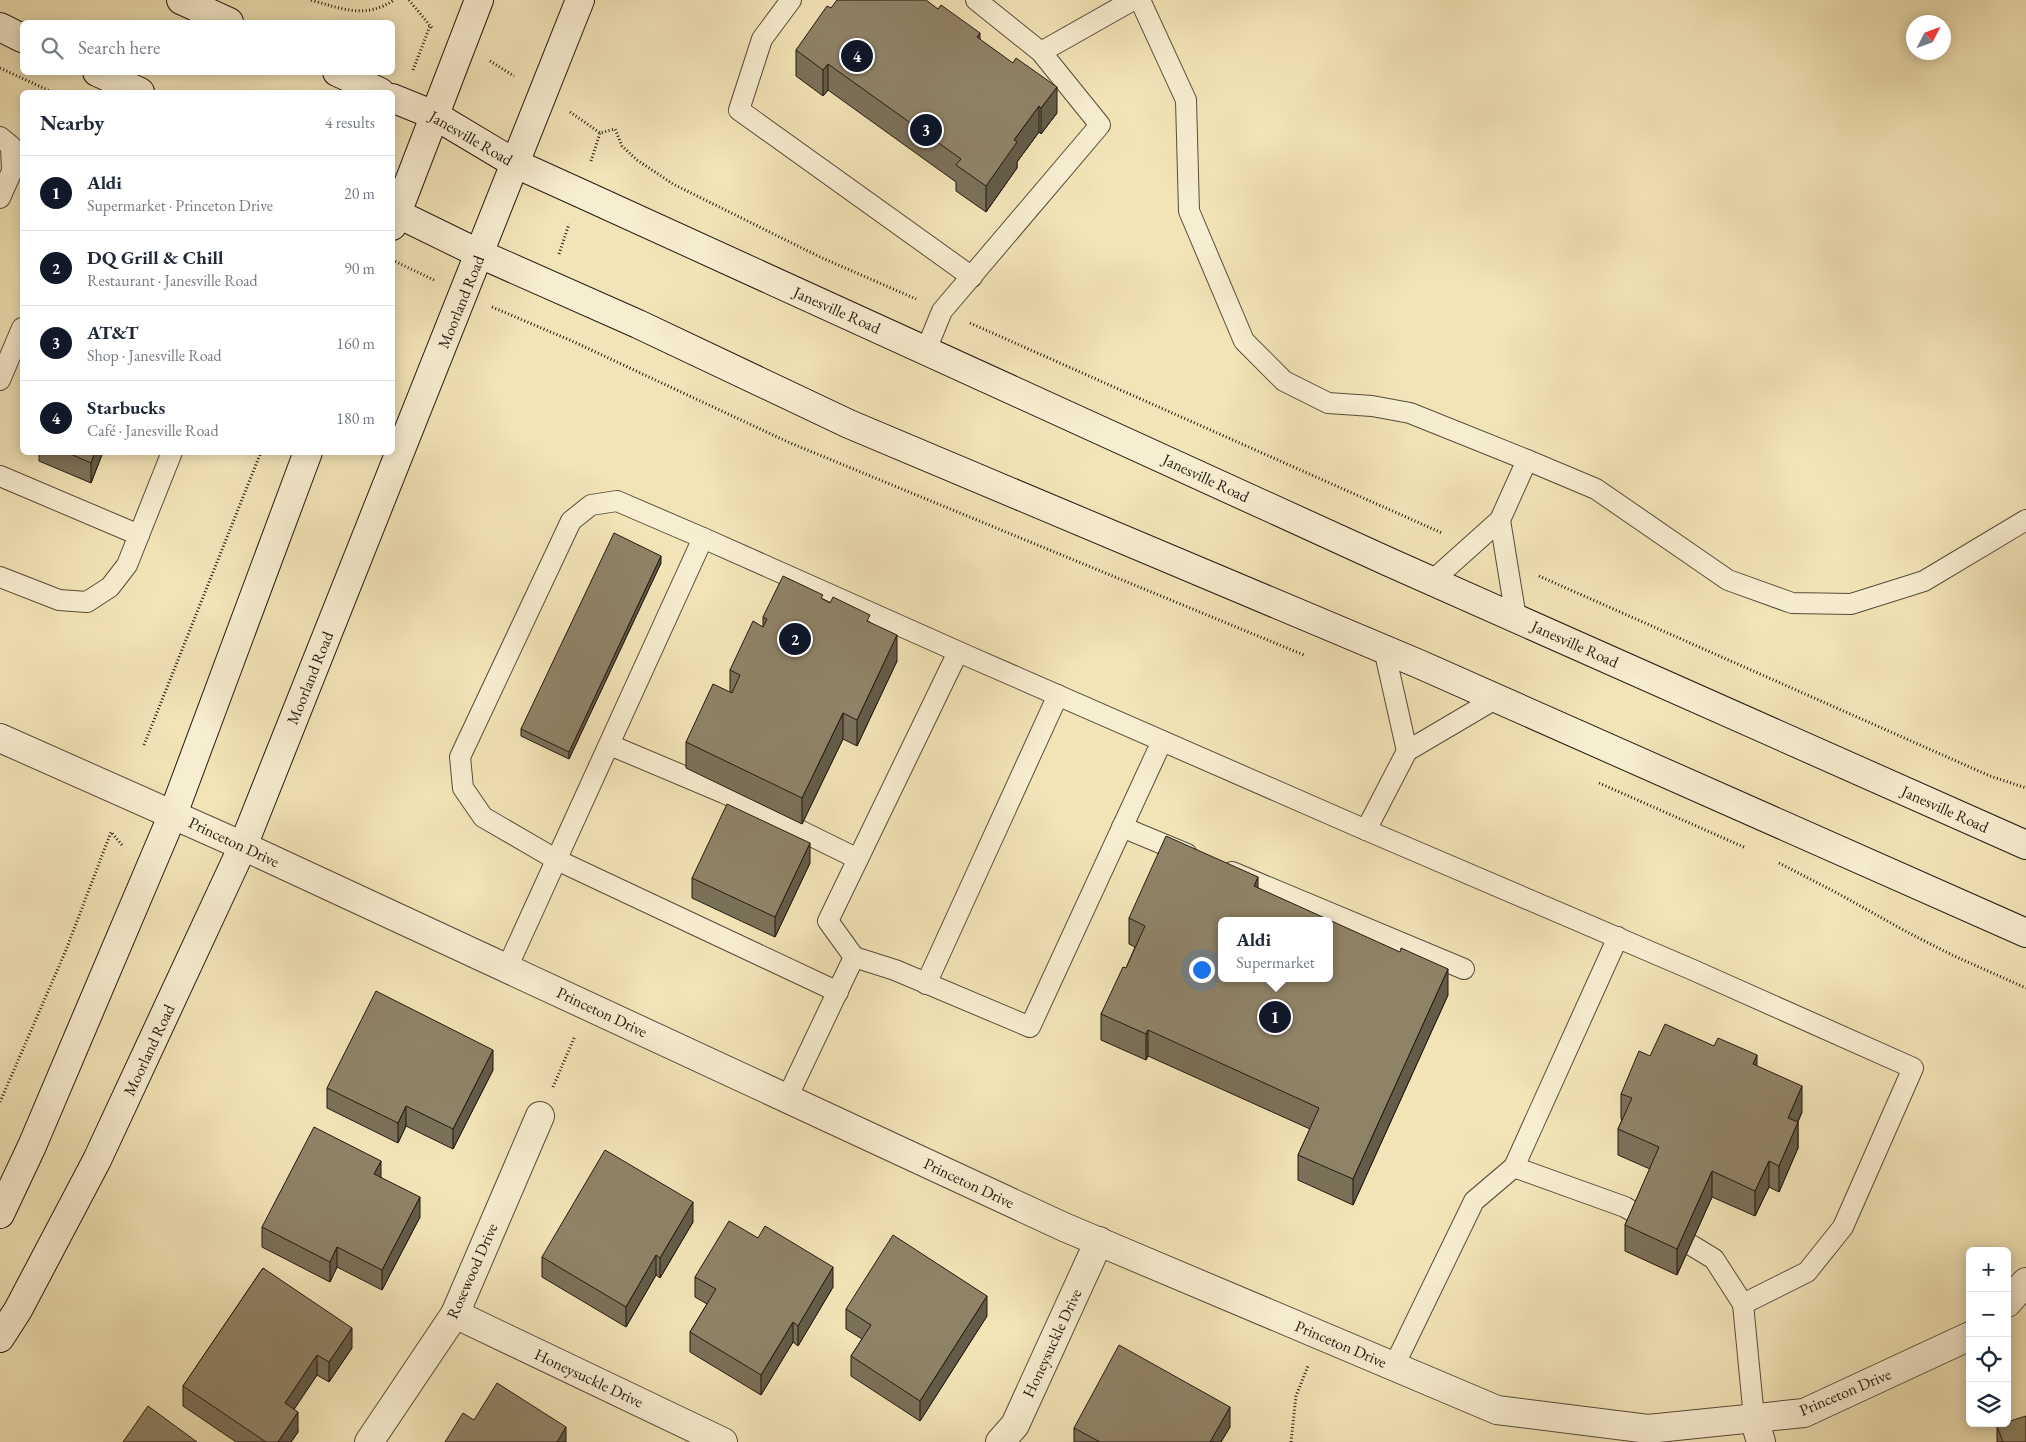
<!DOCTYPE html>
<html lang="en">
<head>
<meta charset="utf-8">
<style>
	body { margin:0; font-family:"EB Garamond",serif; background:#f6f6f7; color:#1f2937 }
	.controls { position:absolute; right:15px; bottom:15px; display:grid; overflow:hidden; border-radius:8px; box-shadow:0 2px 12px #0003 }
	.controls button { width:45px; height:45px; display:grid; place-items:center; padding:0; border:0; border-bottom:1px solid #e0e1e3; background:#fff; color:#1f2937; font:25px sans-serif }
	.compass { position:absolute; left:1906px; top:15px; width:45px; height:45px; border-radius:50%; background:#fff; box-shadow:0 2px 12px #0003; rotate:48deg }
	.you { position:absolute; left:1201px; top:969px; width:18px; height:18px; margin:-12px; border:4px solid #fff; border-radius:50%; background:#1a73e8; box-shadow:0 0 0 8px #1a73e833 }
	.badge { display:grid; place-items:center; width:32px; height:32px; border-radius:50%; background:#111827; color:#fff; font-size:16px; font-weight:700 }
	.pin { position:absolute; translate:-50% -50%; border:2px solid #fff; box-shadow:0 1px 5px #0006 }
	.popup { position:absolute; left:1218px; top:917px; width:115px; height:65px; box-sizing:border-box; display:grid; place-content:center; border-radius:8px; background:#fff; filter:drop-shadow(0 1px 4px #0005); font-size:16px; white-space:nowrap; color:#747a83 }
	.popup b { font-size:19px; color:#1f2937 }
	.popup::after { content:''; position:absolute; left:50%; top:100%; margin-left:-10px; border:10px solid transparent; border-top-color:#fff }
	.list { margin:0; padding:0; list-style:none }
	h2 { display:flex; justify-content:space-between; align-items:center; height:65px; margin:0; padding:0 20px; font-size:21px }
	h2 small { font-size:16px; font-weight:400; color:#747a83 }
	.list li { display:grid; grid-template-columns:32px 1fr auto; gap:15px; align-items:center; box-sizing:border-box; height:75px; padding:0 20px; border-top:1px solid #e0e1e3 }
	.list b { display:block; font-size:19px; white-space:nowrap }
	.list p { margin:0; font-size:16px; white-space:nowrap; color:#747a83 }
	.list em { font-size:16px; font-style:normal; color:#747a83 }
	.icon { flex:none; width:28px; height:28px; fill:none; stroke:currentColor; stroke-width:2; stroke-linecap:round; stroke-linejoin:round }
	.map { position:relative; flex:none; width:2026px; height:1442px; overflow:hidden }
	.search { position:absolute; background:#fff; box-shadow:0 2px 12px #0003; left:20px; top:20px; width:375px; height:55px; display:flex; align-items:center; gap:12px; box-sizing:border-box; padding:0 18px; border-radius:8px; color:#747a83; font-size:19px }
	.panel { position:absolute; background:#fff; box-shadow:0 2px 12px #0003; left:20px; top:90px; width:375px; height:365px; border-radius:8px }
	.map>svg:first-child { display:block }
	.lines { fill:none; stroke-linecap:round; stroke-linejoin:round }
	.lane-casing { stroke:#574c3a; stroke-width:22 }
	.street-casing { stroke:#574c3a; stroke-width:30 }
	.secondary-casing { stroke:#231911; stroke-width:30 }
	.path { stroke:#231911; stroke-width:3; stroke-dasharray:1 2.5; stroke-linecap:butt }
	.lane { stroke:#f7edd0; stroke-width:20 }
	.street { stroke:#f7edd0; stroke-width:28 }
	.secondary { stroke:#f7edd0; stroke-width:28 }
	.wall { fill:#7b7159; stroke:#231911 }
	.shaded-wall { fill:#645c48; stroke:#231911 }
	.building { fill:#8f8367; stroke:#231911; fill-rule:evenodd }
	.labels { text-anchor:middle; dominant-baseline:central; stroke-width:4; stroke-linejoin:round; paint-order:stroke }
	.street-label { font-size:16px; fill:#231911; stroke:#f7edd0 }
</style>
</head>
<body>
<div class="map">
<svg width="2026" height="1442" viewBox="0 0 2026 1442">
	<rect width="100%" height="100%" fill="#f2e4b7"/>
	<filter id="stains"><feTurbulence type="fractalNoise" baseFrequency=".004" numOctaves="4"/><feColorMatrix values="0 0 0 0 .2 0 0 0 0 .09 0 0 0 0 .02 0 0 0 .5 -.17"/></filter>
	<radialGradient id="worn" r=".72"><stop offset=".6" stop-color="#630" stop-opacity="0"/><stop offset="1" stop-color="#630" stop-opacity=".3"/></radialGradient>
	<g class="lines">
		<g class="lane-casing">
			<g id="lane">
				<path d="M 791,0 L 762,39 L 739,110 L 972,277"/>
				<path d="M 1140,0 L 1186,100 L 1189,211 L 1244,341 L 1284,381 L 1328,403 L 1372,406 L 1410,413 L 1527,460 L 1500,520"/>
				<path d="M 1041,52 L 1133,0"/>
				<path d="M 0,137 L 11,146 L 12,171 L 0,198"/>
				<path d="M 926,350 L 942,311 L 1100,125 L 1041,52 L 976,0"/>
				<path d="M 0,380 L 22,328"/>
				<path d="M 1527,460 L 1596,489 L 1728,580 L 1792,603 L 1851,604 L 1924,581 L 2026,520"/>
				<path d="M 0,476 L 139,535"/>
				<path d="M 703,538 L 617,501 L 591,505 L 571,521 L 460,757 L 463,788 L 483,817 L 557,860 L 838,992"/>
				<path d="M 0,577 L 59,600 L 87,602 L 110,587 L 127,565 L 172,452"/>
				<path d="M 1432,581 L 1500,520 L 1516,618"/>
				<path d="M 1384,649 L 1407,751 L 1497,698"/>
				<path d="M 610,745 L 724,793 L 858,859"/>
				<path d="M 1122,827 L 1187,854"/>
				<path d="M 1366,830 L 1693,970 L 1913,1068 L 1843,1227 L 1807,1272 L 1743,1304 L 1754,1418"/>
				<path d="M 1232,872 L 1464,969"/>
				<path d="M 854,957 L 895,970 L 1030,1027 L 1162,741"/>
				<path d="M 507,968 L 703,538 L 968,656 L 1366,830 L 1407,751"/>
				<path d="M 926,984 L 1058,695"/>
				<path d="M 787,1098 L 854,957 L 828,921 L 958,652"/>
				<path d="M 1514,1167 L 1625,1207 L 1640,1216"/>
				<path d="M 1691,1245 L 1714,1259 L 1743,1304"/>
				<path d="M 1394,1366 L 1474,1201 L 1514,1167 L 1618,937"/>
			</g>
		</g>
		<g class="street-casing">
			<g id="street">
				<path d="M 0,738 L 243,846 L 1064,1227 L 1497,1410 L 1648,1429 L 1804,1413 L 1970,1336"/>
				<path d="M 2007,1303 L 2026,1282"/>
				<path d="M 455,1314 L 723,1442"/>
				<path d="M 1754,1418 L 1761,1442"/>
				<path d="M 369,1442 L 455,1314 L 540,1116"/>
				<path d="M 1000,1442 L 1015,1425 L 1099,1241"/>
			</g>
		</g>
		<g class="secondary-casing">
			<g id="secondary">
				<path d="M 181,0 L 229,22"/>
				<path d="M 0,27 L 22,38"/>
				<path d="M 97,72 L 140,92"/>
				<path d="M 337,72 L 380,92"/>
				<path d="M 392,98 L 434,115 L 516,164 L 580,193 L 1389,562 L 2026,845"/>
				<path d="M 392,211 L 480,254 L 638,324 L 849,424 L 1419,664 L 2026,933"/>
				<path d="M 392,226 L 479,0"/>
				<path d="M 0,1214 L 32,1146 L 173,814 L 308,452"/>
				<path d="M 0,1338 L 18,1310 L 97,1160 L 243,846 L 580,0"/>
			</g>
		</g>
		<g class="path">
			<path d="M 311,0 C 342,9 366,19 394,0"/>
			<path d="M 409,0 L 432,28"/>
			<path d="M 490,61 L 514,76"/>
			<path d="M 0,68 L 52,92"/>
			<path d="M 413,70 L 430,26"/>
			<path d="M 570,112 L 600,133 L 615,129 L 622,146 L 637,160 L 673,184 L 820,257 L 916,299"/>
			<path d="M 591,161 L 600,133"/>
			<path d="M 559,254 L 569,224"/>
			<path d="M 392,260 L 434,280"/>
			<path d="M 492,307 L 572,341 L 788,442 L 1304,655"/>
			<path d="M 970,323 L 1442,533"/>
			<path d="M 1539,576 L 1990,776 L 2026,788"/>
			<path d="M 144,745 L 261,452"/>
			<path d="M 1599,783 L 1746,848"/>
			<path d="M 1779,863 L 1839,894 L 1907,932 L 1952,955 L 2026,988"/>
			<path d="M 553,1087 L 575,1036"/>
			<path d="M 0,1102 L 66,950 L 111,832 L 122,845 L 122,847"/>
			<path d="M 1291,1442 L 1296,1396 L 1308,1366"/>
		</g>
		<use href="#lane" class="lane"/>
		<use href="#street" class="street"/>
		<use href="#secondary" class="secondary"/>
	</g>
	<g class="wall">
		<path d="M 831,8 L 980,40 L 1057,113 L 1041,134 L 1039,132 L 1017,162 L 1017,168 L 986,212 L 956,191 L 956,182 L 828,90 L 823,96 L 796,76 L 796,50 Z"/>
		<path d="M 39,452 L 103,452 L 91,483 L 39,461 Z"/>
		<path d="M 661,563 L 569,759 L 521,736 L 521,729 Z"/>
		<path d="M 823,599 L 870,622 L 897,661 L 857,746 L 843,739 L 802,824 L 686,768 L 686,742 L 730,691 L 730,670 L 763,627 L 763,617 Z"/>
		<path d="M 810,863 L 775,937 L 692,898 L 692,878 Z"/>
		<path d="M 1258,888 L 1448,995 L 1353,1205 L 1298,1180 L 1298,1155 L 1310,1129 L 1148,1056 L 1146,1060 L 1101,1040 L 1101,1014 L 1126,968 L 1135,947 L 1129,944 L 1129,918 Z"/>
		<path d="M 1757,1066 L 1802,1112 L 1798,1122 L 1798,1148 L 1779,1192 L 1769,1187 L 1755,1216 L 1712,1197 L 1677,1275 L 1625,1251 L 1625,1225 L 1650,1169 L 1618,1155 L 1618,1129 L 1622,1120 L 1621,1119 L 1621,1094 Z"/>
		<path d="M 493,1070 L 453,1149 L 406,1126 L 398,1143 L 327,1108 L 327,1088 Z"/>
		<path d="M 381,1177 L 420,1217 L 382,1290 L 337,1267 L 330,1282 L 262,1247 L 262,1227 Z"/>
		<path d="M 693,1222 L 660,1278 L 656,1275 L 626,1327 L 542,1277 L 542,1257 Z"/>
		<path d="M 263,1268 L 352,1348 L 329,1382 L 317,1375 L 294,1409 L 298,1432 L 291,1442 L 236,1442 L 183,1406 L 183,1386 Z"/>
		<path d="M 695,1277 L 833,1287 L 798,1346 L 793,1342 L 761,1395 L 690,1352 L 690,1332 L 707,1304 L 695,1297 Z"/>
		<path d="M 846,1309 L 987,1316 L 920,1421 L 851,1376 L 851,1356 L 862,1339 L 846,1329 Z"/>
		<path d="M 1997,1426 L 2026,1442 L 1997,1442 Z"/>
		<path d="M 1230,1427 L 1221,1442 L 1074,1442 L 1074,1428 Z"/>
	</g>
	<g class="shaded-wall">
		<path d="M 980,33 L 980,58 L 977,37 Z"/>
		<path d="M 828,64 L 828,90 L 823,96 L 823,70 Z"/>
		<path d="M 1057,87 L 1057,113 L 1041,134 L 1041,108 Z"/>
		<path d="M 1039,106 L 1039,132 L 1017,162 L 1017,168 L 986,212 L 986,186 L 1014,140 Z"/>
		<path d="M 95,452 L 103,452 L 91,483 L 91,463 Z"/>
		<path d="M 661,556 L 661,563 L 569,759 L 569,752 Z"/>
		<path d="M 897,635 L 897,661 L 857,746 L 857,720 Z"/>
		<path d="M 843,713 L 843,739 L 802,824 L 802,798 Z"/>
		<path d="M 810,843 L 810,863 L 775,937 L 775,917 Z"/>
		<path d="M 1258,877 L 1258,903 L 1254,886 Z"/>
		<path d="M 1448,969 L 1448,995 L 1353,1205 L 1353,1179 Z"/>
		<path d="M 1148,1030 L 1148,1056 L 1146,1060 L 1146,1034 Z"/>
		<path d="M 493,1050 L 493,1070 L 453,1149 L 453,1129 Z"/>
		<path d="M 1757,1055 L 1757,1081 L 1753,1064 Z"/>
		<path d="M 1802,1086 L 1802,1112 L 1788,1143 L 1788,1118 Z"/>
		<path d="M 406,1106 L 406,1126 L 398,1143 L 398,1123 Z"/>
		<path d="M 1798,1122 L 1798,1148 L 1779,1192 L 1779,1166 Z"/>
		<path d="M 381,1161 L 381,1181 L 374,1174 Z"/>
		<path d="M 1769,1161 L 1769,1187 L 1755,1216 L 1755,1191 Z"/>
		<path d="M 1712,1171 L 1712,1197 L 1677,1275 L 1677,1249 Z"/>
		<path d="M 420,1197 L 420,1217 L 382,1290 L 382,1270 Z"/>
		<path d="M 693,1202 L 693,1222 L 660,1278 L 660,1258 Z"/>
		<path d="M 337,1247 L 337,1267 L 330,1282 L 330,1262 Z"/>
		<path d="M 656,1255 L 656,1275 L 626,1327 L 626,1307 Z"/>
		<path d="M 833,1267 L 833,1287 L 798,1346 L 798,1326 Z"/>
		<path d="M 987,1296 L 987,1316 L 920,1421 L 920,1401 Z"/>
		<path d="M 793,1322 L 793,1342 L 761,1395 L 761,1375 Z"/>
		<path d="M 352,1328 L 352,1348 L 329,1382 L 329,1362 Z"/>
		<path d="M 317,1355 L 317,1375 L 285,1423 L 285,1403 Z"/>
		<path d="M 1230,1407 L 1230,1427 L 1221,1442 L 1210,1442 Z"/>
		<path d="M 298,1412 L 298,1432 L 291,1442 L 278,1442 Z"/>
		<path d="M 566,1427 L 566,1442 L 557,1442 Z"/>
	</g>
	<g class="building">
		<path d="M 837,0 L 926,0 L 938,9 L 941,5 L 980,33 L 977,37 L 1013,63 L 1016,58 L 1057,87 L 1041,108 L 1039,106 L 1014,140 L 1017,142 L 986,186 L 956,165 L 961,159 L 828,64 L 823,70 L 796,50 L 827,6 L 831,8 Z"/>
		<path d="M 66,452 L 95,452 L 91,463 Z"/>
		<path d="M 614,533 L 661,556 L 569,752 L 521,729 Z"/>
		<path d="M 783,576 L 823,595 L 821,598 L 830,603 L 833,597 L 870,615 L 867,621 L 897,635 L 857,720 L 843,713 L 802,798 L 686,742 L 713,684 L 732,693 L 740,675 L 730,670 L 753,621 L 763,627 L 767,619 L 763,617 Z"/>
		<path d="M 727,804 L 810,843 L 775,917 L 692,878 Z"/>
		<path d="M 1166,836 L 1258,877 L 1254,886 L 1400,952 L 1401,948 L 1448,969 L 1353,1179 L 1298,1155 L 1319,1108 L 1148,1030 L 1146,1034 L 1101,1014 L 1123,967 L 1126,968 L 1145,926 L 1129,918 ZM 1221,921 L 1329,921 L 1329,978 L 1221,978 Z"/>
		<path d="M 376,991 L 493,1050 L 453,1129 L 406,1106 L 398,1123 L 327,1088 Z"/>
		<path d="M 1665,1024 L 1714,1046 L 1718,1038 L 1757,1055 L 1753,1064 L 1802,1086 L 1788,1118 L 1798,1122 L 1779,1166 L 1769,1161 L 1755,1191 L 1712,1171 L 1677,1249 L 1625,1225 L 1659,1147 L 1618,1129 L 1632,1098 L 1621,1094 L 1639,1051 L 1650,1056 Z"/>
		<path d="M 314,1127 L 381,1161 L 374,1174 L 420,1197 L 382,1270 L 337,1247 L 330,1262 L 262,1227 Z"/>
		<path d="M 605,1150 L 693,1202 L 660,1258 L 656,1255 L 626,1307 L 542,1257 Z"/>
		<path d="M 729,1221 L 758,1238 L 765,1226 L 833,1267 L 798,1326 L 793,1322 L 761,1375 L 690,1332 L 716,1289 L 695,1277 Z"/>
		<path d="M 893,1235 L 987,1296 L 920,1401 L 851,1356 L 871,1325 L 846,1309 Z"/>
		<path d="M 263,1268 L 352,1328 L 329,1362 L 317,1355 L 285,1403 L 298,1412 L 278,1442 L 266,1442 L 183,1386 Z"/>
		<path d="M 1119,1345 L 1230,1407 L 1210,1442 L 1100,1442 L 1074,1428 Z"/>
		<path d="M 497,1383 L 566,1427 L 557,1442 L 445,1442 L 463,1413 L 474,1420 Z"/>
		<path d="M 148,1406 L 197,1442 L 123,1442 Z"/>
		<path d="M 2026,1416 L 2026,1442 L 2003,1442 L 1997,1426 L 2007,1423 L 2007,1422 Z"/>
	</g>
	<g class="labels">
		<g class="street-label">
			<text transform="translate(471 138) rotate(30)">Janesville Road</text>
			<text transform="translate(461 302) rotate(-68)">Moorland Road</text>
			<text transform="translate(837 310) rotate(24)">Janesville Road</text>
			<text transform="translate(1206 478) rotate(25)">Janesville Road</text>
			<text transform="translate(1575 644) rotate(24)">Janesville Road</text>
			<text transform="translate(310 678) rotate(-68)">Moorland Road</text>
			<text transform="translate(1945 809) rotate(24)">Janesville Road</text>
			<text transform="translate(234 842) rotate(25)">Princeton Drive</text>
			<text transform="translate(602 1012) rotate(25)">Princeton Drive</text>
			<text transform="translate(149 1050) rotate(-65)">Moorland Road</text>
			<text transform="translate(969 1183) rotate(25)">Princeton Drive</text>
			<text transform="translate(472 1271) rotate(-66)">Rosewood Drive</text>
			<text transform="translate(1052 1343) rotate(-65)">Honeysuckle Drive</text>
			<text transform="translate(1341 1344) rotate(23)">Princeton Drive</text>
			<text transform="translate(589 1378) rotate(25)">Honeysuckle Drive</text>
			<text transform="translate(1845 1392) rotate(-23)">Princeton Drive</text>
		</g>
	</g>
	<rect width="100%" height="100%" filter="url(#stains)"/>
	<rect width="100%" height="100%" fill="url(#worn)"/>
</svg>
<div class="controls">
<button>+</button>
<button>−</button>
<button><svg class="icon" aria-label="locate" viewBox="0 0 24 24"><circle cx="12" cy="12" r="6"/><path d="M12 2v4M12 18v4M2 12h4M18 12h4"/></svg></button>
<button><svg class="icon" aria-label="layers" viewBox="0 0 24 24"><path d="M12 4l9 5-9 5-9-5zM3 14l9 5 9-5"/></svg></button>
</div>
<svg class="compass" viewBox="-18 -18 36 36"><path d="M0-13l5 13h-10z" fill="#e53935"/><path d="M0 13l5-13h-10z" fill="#747a83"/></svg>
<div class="you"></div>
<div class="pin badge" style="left:1275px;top:1017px">1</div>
<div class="popup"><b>Aldi</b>Supermarket</div>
<div class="pin badge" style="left:795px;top:639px">2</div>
<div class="pin badge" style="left:926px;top:130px">3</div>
<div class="pin badge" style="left:857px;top:56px">4</div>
<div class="search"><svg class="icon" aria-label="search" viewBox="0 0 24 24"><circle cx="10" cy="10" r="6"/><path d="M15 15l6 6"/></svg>Search here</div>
<section class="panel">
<h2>Nearby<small>4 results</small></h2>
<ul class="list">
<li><span class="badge">1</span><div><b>Aldi</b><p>Supermarket · Princeton Drive</p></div><em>20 m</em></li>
<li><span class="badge">2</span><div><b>DQ Grill &amp; Chill</b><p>Restaurant · Janesville Road</p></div><em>90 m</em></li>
<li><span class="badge">3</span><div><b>AT&amp;T</b><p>Shop · Janesville Road</p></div><em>160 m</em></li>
<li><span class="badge">4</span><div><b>Starbucks</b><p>Café · Janesville Road</p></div><em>180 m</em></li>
</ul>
</section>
</div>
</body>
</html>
